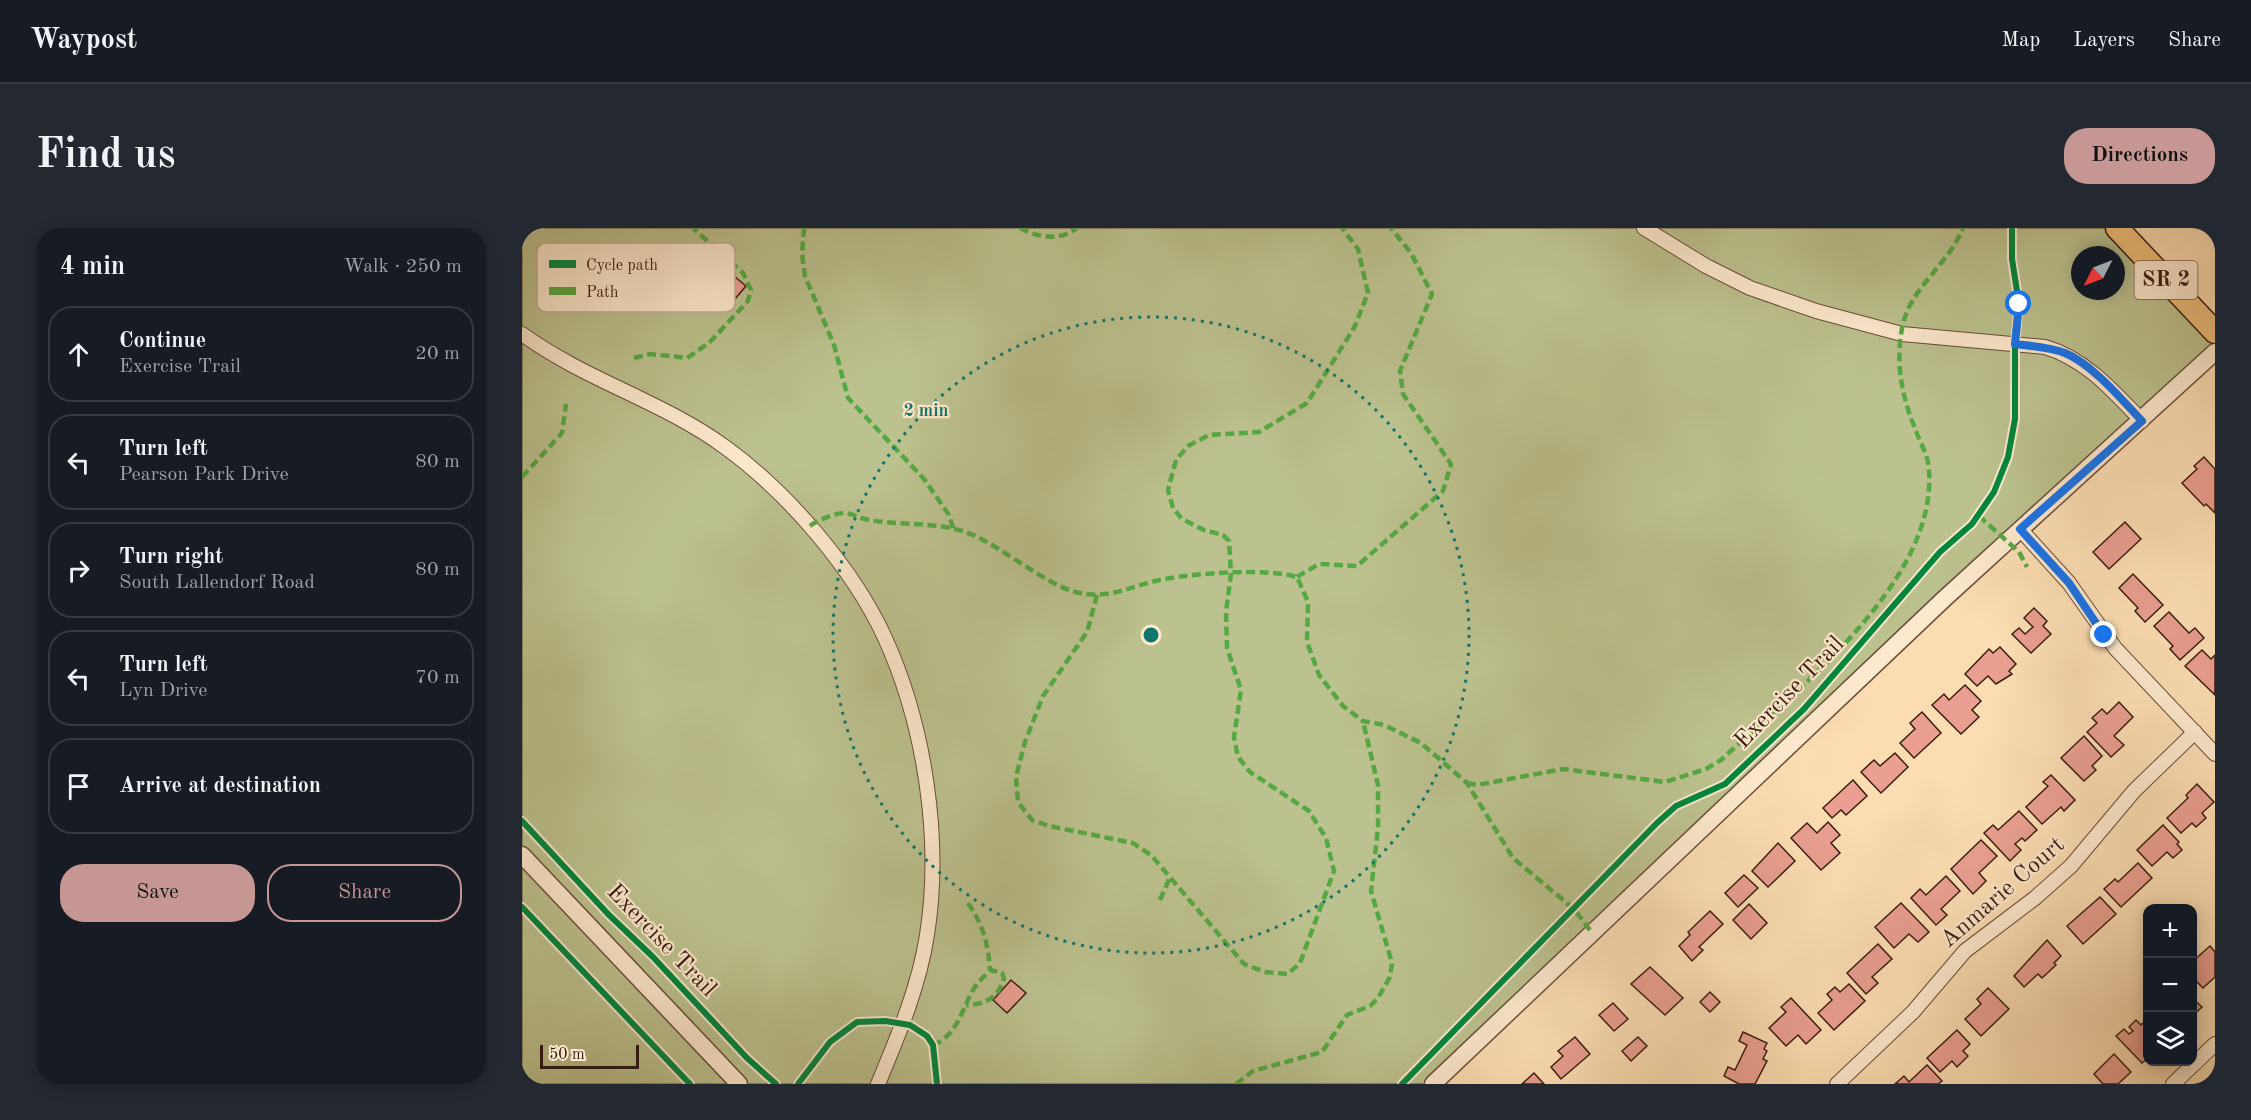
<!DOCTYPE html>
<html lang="en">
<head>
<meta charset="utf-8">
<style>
	body { margin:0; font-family:"Old Standard TT",serif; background:#242831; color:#f1f3f6 }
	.controls { position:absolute; right:18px; bottom:18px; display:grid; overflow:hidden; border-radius:12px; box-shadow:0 3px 15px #0003 }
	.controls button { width:54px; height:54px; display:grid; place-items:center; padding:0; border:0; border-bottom:2px solid #363941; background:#171b24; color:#f1f3f6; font:30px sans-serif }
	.compass { position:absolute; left:1549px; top:18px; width:54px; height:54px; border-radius:50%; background:#171b24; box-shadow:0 3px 15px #0003; rotate:228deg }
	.scale { position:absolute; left:18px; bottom:15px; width:99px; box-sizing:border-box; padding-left:6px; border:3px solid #3a1d11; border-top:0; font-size:16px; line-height:21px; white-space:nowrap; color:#3a1d11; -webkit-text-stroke:4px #fde9cd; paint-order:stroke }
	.stop { position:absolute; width:18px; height:18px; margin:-14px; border:4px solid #1a73e8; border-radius:50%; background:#fff }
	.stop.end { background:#1a73e8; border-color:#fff; box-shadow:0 2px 6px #0008 }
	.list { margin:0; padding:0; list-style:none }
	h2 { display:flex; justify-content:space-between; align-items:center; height:78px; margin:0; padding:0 24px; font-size:26px }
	h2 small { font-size:20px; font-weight:400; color:#9ea1a6 }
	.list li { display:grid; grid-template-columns:39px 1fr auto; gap:18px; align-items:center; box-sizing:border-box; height:96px; margin:0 12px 12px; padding:0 12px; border:2px solid #363941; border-radius:24px }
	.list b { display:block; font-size:22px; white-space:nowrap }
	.list p { margin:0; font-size:20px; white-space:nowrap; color:#9ea1a6 }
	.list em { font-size:20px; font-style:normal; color:#9ea1a6 }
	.actions { display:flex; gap:12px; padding:18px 24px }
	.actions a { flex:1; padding:14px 0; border:2px solid #c59692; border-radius:24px; text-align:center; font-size:21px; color:#c59692 }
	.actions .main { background:#c59692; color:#111 }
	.icon { flex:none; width:33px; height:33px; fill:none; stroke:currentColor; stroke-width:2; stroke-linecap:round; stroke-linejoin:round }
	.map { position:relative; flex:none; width:1693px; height:856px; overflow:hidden; border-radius:24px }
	header { display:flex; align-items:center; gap:36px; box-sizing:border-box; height:84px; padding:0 30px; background:#171b24; border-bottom:2px solid #363941 }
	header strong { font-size:28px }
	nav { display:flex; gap:33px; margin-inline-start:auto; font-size:21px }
	.intro { display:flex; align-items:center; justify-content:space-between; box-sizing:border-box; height:144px; padding:0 36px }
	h1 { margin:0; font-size:42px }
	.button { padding:15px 27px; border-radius:24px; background:#c59692; color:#111; font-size:21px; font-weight:700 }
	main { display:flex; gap:36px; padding:0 36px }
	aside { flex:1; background:#171b24; border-radius:24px; box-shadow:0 3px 15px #0003 }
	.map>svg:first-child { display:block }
	.green { fill:#bcc28f; stroke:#7b7050; stroke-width:1.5; fill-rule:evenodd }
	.building { fill:#ea9f90; stroke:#3a1d11; stroke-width:1.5 }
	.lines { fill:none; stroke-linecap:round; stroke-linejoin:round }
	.minor-casing { stroke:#6a4d39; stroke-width:16 }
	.tertiary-casing { stroke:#6a4d39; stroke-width:19 }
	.trunk-casing { stroke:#3a1d11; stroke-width:25 }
	.minor { stroke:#fde9cd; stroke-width:14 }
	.tertiary { stroke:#fde9cd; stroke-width:16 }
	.trunk { stroke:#eebe79; stroke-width:22 }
	.quiet { stroke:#55a942; stroke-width:4.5; stroke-dasharray:9 4.5; stroke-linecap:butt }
	.cycleway-casing { stroke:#fde9cd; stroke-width:10 }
	.cycleway { stroke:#00873e; stroke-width:6 }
	.route { stroke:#1a73e8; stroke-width:8 }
	.ring { fill:none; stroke:#0f766e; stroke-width:3; stroke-dasharray:3 6 }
	.labels { text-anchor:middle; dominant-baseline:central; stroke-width:4.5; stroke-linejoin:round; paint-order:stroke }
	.shield { fill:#fde9cd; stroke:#745a49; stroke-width:1.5 }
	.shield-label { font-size:22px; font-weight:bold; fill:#3a1d11 }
	.street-label { font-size:24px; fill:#3a1d11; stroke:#fde9cd }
	.key { fill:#fde9cd; stroke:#c2ac95; stroke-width:1.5 }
	.key-label { font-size:16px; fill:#3a1d11 }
	.centre { fill:#0f766e; stroke:#fde9cd; stroke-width:3 }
	.ring-label { font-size:18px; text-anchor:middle; font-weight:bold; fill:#0f766e; stroke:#fde9cd; stroke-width:4.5; stroke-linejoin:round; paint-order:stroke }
</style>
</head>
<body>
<header>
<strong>Waypost</strong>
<nav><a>Map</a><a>Layers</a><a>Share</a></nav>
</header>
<div class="intro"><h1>Find us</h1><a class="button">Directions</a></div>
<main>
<aside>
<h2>4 min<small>Walk · 250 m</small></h2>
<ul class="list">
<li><svg class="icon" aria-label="ahead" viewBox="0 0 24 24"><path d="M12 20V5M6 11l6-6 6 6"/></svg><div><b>Continue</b><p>Exercise Trail</p></div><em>20 m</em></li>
<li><svg class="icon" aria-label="left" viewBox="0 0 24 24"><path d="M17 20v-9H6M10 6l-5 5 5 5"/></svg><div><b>Turn left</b><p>Pearson Park Drive</p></div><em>80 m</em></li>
<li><svg class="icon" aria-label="right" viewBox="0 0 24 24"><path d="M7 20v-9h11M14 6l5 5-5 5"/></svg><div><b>Turn right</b><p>South Lallendorf Road</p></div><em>80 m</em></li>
<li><svg class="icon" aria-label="left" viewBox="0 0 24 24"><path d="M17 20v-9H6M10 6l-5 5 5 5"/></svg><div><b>Turn left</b><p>Lyn Drive</p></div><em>70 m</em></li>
<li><svg class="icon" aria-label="arrive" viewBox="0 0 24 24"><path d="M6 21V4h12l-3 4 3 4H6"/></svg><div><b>Arrive at destination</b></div></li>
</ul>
<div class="actions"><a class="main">Save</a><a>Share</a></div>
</aside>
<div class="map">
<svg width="1693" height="856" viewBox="0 0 1693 856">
	<rect width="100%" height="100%" fill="#fcddb2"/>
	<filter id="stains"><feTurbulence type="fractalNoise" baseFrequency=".00333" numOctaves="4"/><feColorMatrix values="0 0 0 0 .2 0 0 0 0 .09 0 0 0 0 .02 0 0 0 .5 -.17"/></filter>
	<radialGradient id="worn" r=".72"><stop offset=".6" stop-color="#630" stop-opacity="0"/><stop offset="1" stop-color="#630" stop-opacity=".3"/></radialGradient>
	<path class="green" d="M 0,0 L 1595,0 L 1693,104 L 1693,124 L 911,856 L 0,856 ZM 1558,27 L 1594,27 L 1594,63 L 1558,63 Z"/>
	<g class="building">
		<path d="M 200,38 L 224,58 L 213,71 L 189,51 Z"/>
		<path d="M 1682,229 L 1693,241 L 1693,285 L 1684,276 L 1682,278 L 1660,255 L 1675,241 L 1672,238 Z"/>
		<path d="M 1603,294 L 1619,311 L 1587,341 L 1571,324 Z"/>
		<path d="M 1611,346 L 1641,377 L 1623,394 L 1613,383 L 1616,380 L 1597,360 Z"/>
		<path d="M 1512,380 L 1525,393 L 1521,398 L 1529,406 L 1509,425 L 1490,406 L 1497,400 L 1503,406 L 1511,399 L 1502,390 Z"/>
		<path d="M 1647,384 L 1667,405 L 1673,400 L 1682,410 L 1658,432 L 1648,421 L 1651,418 L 1632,398 Z"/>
		<path d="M 1478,419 L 1494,436 L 1487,443 L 1490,446 L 1474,456 L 1466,448 L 1455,458 L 1443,446 L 1467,421 L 1471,425 Z"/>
		<path d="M 1680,422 L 1689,431 L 1693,427 L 1693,467 L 1663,438 Z"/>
		<path d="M 1443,457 L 1459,473 L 1450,482 L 1457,489 L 1439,506 L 1410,477 L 1422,466 L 1427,472 Z"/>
		<path d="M 1597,474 L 1611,489 L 1592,508 L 1602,517 L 1589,529 L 1565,504 L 1575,495 L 1570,490 L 1580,481 L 1585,486 Z"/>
		<path d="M 1400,484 L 1419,505 L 1392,530 L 1378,515 L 1393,501 L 1388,495 Z"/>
		<path d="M 1562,508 L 1580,528 L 1570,538 L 1574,542 L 1562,553 L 1539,530 Z"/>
		<path d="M 1373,525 L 1386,539 L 1359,565 L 1339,544 L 1352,532 L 1358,538 Z"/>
		<path d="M 1529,547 L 1553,572 L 1542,583 L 1539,579 L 1520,596 L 1504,579 L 1526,558 L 1521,554 Z"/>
		<path d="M 1331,552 L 1345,568 L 1324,587 L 1319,582 L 1310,590 L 1301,580 Z"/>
		<path d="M 1675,556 L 1692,574 L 1680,585 L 1684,590 L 1674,599 L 1670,595 L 1659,605 L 1645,590 L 1666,570 L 1664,567 Z"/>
		<path d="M 1497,583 L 1515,602 L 1503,613 L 1500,610 L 1493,616 L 1499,622 L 1488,633 L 1462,605 L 1471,597 L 1476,602 Z"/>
		<path d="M 1306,594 L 1318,607 L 1309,615 L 1318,625 L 1299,642 L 1269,610 L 1285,595 L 1295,605 Z"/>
		<path d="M 1641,597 L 1657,614 L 1655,616 L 1660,622 L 1651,630 L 1645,624 L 1630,638 L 1615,622 Z"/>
		<path d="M 1459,612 L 1475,628 L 1457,645 L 1464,653 L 1451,666 L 1429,641 Z"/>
		<path d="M 1256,615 L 1273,633 L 1246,659 L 1230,643 Z"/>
		<path d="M 1616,635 L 1630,650 L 1599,679 L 1582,661 L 1593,651 L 1596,654 Z"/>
		<path d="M 1222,647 L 1236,660 L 1216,679 L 1203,665 Z"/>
		<path d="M 1424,648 L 1438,663 L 1419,681 L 1425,687 L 1414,697 L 1389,670 L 1398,661 L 1404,667 Z"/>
		<path d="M 1578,669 L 1594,686 L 1561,716 L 1545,698 Z"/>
		<path d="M 1379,675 L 1407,704 L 1396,714 L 1387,706 L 1372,720 L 1353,699 Z"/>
		<path d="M 1227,676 L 1245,695 L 1229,711 L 1211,692 Z"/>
		<path d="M 1188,683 L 1201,696 L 1177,719 L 1181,722 L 1170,733 L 1157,718 L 1168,707 L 1166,704 Z"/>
		<path d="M 1525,712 L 1539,728 L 1532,735 L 1534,737 L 1520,750 L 1516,746 L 1502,759 L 1492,748 Z"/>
		<path d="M 1356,716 L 1370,731 L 1350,749 L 1356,755 L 1344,766 L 1325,745 Z"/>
		<path d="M 1688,718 L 1693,724 L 1693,749 L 1681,760 L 1670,749 L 1670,734 Z"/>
		<path d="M 1128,739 L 1161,770 L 1143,787 L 1109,756 Z"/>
		<path d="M 489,752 L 504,765 L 485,785 L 471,772 Z"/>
		<path d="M 1327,756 L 1343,773 L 1312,802 L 1296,785 L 1310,772 L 1305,766 L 1313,759 L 1318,764 Z"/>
		<path d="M 1466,760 L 1487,781 L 1459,808 L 1443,791 L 1459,776 L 1455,771 Z"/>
		<path d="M 1188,764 L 1198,774 L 1188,784 L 1178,774 Z"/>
		<path d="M 1269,770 L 1299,802 L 1284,816 L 1276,807 L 1264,818 L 1247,800 L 1264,784 L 1259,779 Z"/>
		<path d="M 1670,770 L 1680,779 L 1670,788 Z"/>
		<path d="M 1091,775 L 1106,791 L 1092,803 L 1077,787 Z"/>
		<path d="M 1614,792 L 1619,797 L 1624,792 L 1626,794 L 1626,830 L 1620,835 L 1594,808 L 1602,801 L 1607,806 L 1611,803 L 1607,799 Z"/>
		<path d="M 1435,802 L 1448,816 L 1441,823 L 1446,828 L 1435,839 L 1430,833 L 1418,844 L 1405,830 Z"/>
		<path d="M 1221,804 L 1245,815 L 1242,821 L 1245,823 L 1241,831 L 1245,833 L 1233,856 L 1217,856 L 1202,848 L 1206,839 L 1213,842 L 1225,817 L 1217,813 Z"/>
		<path d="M 1053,809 L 1068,826 L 1039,851 L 1029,839 L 1041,828 L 1036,823 Z"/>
		<path d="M 1116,809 L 1125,818 L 1109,833 L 1100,823 Z"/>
		<path d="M 1592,826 L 1609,844 L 1596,856 L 1581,856 L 1572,846 Z"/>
		<path d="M 1405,837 L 1420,853 L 1416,856 L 1373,856 L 1382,848 L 1387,854 Z"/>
		<path d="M 1012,845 L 1022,856 L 1000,856 Z"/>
	</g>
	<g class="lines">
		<g class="minor-casing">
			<g id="minor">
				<path d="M 1122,0 L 1184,38 L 1228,60 L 1294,83 L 1380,106 L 1523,119 C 1564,131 1591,163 1620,193"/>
				<path d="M 0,106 C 63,152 140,173 203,219 C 265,264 331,340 363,410 C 403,498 420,612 405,707 C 397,759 376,808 356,856"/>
				<path d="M 1498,301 L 1547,355 L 1593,420 L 1693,526"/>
				<path d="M 1315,856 L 1391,784 L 1443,723 L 1513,670 L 1549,638 L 1612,563 L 1673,504"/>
				<path d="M 1651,856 L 1693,816"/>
			</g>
		</g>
		<g class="tertiary-casing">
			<g id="tertiary">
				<path d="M 0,627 L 217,856"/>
				<path d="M 911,856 L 1422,371 L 1693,124"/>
			</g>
		</g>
		<g class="trunk-casing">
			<path id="trunk" d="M 1595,0 L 1693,104"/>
		</g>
		<use href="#minor" class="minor"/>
		<use href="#tertiary" class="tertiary"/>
		<use href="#trunk" class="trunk"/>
		<g class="quiet">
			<path d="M 282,0 L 280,26 L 283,48 L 312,117 L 326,170 L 402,251 L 427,287 L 431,300"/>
			<path d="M 498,0 C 516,9 537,14 555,0"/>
			<path d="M 112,130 L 128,126 L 165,130 L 187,115 L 226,73 L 229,62 L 221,45 L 171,0"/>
			<path d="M 0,249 L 40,205 L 44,176"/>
			<path d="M 1457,288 L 1497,324 L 1505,339"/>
			<path d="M 288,298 C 296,292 311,286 321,285 C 328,284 336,290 343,291 C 379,299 417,292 451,307 C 482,321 520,353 550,363 C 587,374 608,357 643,351 C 673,345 748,340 775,349 L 786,374 L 785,414 L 797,447 L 821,478 L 841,493 L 862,497 L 899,515 L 945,555 L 991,630 L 1053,682 L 1070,705"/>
			<path d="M 775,349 L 797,336 L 835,338 L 921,263 L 929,236 L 881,166 L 878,143 L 910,66 L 889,25 L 869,0"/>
			<path d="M 575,367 L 565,404 L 521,468 L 503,514 L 494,549 L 496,574 L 510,592 L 527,598 L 611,615 L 629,627 L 722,736 L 743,744 L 766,746 L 778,735 L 812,643 L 804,610 L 787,583 L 728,544 L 716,529 L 712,509 L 719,462 L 705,420 L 704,384 L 709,346 L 707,313 L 701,307 L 682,302 L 660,291 L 651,280 L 646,262 L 654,232 L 666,218 L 687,207 L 737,204 L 785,175 L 832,100 L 846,65 L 836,21 L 820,0"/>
			<path d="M 945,555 L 955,557 L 1041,541 L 1143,554 L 1184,541 L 1199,532 C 1274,462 1416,354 1407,241 C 1406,227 1397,212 1392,198 C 1379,166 1373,130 1381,96 C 1390,58 1427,36 1441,0"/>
			<path d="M 638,672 L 648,649"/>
			<path d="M 446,675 C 461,697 466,715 468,742"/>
			<path d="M 411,817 C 438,806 440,777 455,756 C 459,751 464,747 468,742 L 480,745 L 482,750 C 477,769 463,777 444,777"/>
			<path d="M 714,856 L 731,843 L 800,824 L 825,787 L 848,778 L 856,770 L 868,749 L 870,735 L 849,663 L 856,600 L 856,557 L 841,493"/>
		</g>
		<g class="cycleway-casing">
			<g id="cycleway">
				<path d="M 0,593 L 86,686 L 131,729 L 225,830 L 254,856"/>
				<path d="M 0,679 L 168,856"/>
				<path d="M 276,856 L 308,814 L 335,794 L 363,793 L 388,797 L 405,808 L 411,817 L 415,856"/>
				<path d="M 880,856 L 1135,595 L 1154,578 L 1203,556 L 1282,481 L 1418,324 L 1450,296 L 1472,264 L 1486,229 L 1493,191 L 1493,116 L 1497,76 L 1490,31 L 1490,0"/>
			</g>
		</g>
		<use href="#cycleway" class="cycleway"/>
	</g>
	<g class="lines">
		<path class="route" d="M 1497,76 L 1493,116 C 1510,118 1527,119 1543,125 C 1570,136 1600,172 1620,193 L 1498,301 L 1547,355 L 1582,407"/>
	</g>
	<circle class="ring" cx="629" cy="407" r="318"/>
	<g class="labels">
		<rect class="shield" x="1612.5" y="33" width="63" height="38" rx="4.5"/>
		<g class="shield-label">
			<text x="1644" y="52">SR 2</text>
		</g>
		<g class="street-label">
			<text transform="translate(1268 465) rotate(-46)">Exercise Trail</text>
			<text transform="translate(1481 665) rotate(-41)">Anmarie Court</text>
			<text transform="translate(139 713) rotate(46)">Exercise Trail</text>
		</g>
	</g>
	<rect x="15" y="15" width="198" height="69" rx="9" class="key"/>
	<rect x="27" y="32" width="27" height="8" fill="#00873e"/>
	<rect x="27" y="59" width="27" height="8" fill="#55a942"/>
	<g class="key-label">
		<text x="64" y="42">Cycle path</text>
		<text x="64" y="69">Path</text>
	</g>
	<circle cx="629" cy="407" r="9" class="centre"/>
	<g class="ring-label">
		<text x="404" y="188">2 min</text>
	</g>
	<rect width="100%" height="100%" filter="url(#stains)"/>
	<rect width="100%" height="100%" fill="url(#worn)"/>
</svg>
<div class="controls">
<button>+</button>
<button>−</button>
<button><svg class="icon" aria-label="layers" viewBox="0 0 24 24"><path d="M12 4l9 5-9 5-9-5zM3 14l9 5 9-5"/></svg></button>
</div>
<svg class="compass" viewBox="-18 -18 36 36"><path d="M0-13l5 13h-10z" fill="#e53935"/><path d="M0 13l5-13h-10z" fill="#9ea1a6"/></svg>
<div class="scale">50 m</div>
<div class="stop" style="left:1497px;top:76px"></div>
<div class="stop end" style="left:1582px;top:407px"></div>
</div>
</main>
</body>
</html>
